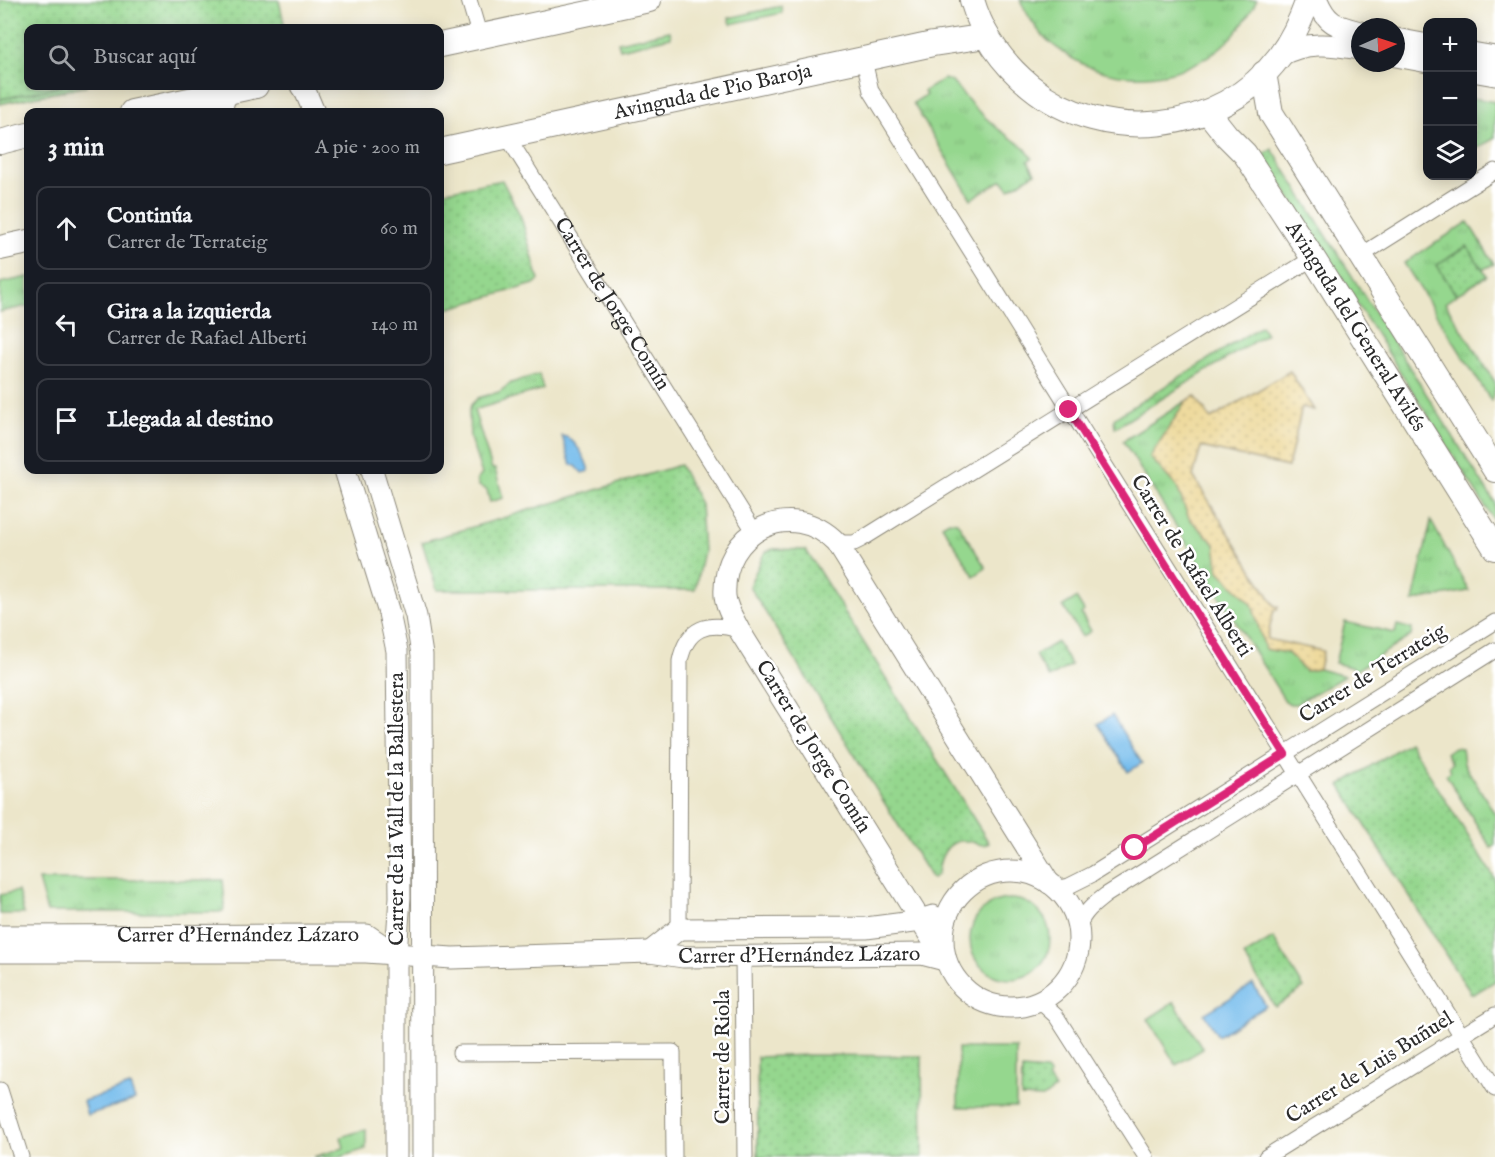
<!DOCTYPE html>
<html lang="es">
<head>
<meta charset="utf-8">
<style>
	body { margin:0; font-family:"IM FELL English",serif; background:#242831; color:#f1f3f6 }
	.controls { position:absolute; right:18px; top:18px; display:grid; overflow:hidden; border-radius:12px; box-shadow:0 3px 15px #0003 }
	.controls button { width:54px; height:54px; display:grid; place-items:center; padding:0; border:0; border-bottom:2px solid #363941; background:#171b24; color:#f1f3f6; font:30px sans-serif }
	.compass { position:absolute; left:1351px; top:18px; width:54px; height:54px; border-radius:50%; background:#171b24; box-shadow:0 3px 15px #0003; rotate:87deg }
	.stop { position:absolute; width:18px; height:18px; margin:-14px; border:4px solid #db2777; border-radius:50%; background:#fff }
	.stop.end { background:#db2777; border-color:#fff; box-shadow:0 2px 6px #0008 }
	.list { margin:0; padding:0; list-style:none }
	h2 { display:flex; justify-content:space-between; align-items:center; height:78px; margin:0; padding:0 24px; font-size:26px }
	h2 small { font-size:20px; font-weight:400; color:#9ea1a6 }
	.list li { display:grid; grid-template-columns:39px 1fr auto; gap:18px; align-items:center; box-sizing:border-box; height:84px; margin:0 12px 12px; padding:0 12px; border:2px solid #363941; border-radius:12px }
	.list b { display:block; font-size:22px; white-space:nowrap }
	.list p { margin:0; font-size:20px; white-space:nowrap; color:#9ea1a6 }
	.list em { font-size:20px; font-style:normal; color:#9ea1a6 }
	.icon { flex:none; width:33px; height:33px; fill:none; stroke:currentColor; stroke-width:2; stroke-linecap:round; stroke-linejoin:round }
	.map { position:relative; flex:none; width:1495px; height:1157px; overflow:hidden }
	.search { position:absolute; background:#171b24; box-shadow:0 3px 15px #0003; left:24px; top:24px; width:420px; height:66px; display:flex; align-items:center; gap:15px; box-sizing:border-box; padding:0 21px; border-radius:12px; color:#9ea1a6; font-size:22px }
	.panel { position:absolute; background:#171b24; box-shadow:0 3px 15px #0003; left:24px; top:108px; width:420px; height:366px; border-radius:12px }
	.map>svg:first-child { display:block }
	.grass { fill:url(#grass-tufts); stroke:#60815c; stroke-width:1.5 }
	.sand { fill:url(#sand-dots); stroke:#8c8264; stroke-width:1.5 }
	.park { fill:url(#park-dots); stroke:#60815c; stroke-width:1.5 }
	.pitch { fill:#95d78e; stroke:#60815c; stroke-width:1.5 }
	.water { fill:#75bcec; stroke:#50748c; stroke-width:1.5 }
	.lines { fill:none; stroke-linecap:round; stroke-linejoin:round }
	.street-casing { stroke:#8c887a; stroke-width:17 }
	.secondary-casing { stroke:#8c887a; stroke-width:23 }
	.primary-casing { stroke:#8c887a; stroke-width:26 }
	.street { stroke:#fff; stroke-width:15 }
	.secondary { stroke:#fff; stroke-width:21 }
	.primary { stroke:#fff; stroke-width:24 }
	.route { stroke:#db2777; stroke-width:8 }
	.labels { text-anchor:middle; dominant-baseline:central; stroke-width:5; stroke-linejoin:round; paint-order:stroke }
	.street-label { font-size:21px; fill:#2b2b2b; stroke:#fff }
</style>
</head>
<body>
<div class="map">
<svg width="1495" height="1157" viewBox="0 0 1495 1157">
	<defs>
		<pattern id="grass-tufts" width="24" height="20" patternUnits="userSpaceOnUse" patternTransform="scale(1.5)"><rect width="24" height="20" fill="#95d78e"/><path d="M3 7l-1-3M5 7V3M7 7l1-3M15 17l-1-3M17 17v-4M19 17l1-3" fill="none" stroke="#81b97b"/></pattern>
		<pattern id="sand-dots" width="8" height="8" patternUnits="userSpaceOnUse" patternTransform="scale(1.5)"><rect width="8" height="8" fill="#eeda9e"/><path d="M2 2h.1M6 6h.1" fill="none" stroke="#cb8" stroke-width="1.8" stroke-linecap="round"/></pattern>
		<pattern id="park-dots" width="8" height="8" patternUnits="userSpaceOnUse" patternTransform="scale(1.5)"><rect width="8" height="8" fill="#95d78e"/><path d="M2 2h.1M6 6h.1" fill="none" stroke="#81b97b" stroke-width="1.8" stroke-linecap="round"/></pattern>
	</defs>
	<rect width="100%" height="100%" fill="#fff"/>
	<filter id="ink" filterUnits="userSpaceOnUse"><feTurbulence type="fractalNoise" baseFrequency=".0167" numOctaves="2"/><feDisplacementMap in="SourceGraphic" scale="12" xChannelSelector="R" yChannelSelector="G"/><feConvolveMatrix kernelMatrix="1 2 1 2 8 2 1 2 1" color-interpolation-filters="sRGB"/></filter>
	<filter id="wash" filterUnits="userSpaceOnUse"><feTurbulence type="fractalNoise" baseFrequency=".008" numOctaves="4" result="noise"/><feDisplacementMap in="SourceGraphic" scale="24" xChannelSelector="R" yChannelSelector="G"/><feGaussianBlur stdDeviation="1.35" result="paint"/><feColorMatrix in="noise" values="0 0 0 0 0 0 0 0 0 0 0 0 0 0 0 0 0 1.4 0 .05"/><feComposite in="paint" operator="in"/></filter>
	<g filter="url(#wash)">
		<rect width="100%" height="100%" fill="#ece6ca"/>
		<g class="grass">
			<path d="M 1020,0 L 1257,0 C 1249,15 1240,30 1228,41 C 1177,87 1104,88 1052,44 C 1037,32 1028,16 1020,0 Z"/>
			<path d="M 781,6 L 782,13 L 731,24 L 729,18 Z"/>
			<path d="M 670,31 L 671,37 L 620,49 L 618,42 Z"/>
			<path d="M 944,79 L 952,82 L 975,108 L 997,128 L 1025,148 L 1032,158 L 1028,161 L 1035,173 L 1009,189 L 1002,180 L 971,199 L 913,103 L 926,95 L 924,91 Z"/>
			<path d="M 64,86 L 87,86 L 0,104 L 0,99 Z"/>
			<path d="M 1472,98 L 1495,102 L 1495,138 L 1476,149 Z"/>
			<path d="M 1272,149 L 1495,503 L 1495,522 L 1263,155 Z"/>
			<path d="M 1468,222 L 1494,264 L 1482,270 L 1467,246 L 1437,265 L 1456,295 L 1445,303 L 1495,382 L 1495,389 L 1491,401 L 1404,263 Z"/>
			<path d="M 28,277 L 28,306 L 0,312 L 0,283 Z"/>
			<path d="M 1261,326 L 1266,334 L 1115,428 L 1114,419 L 1116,417 Z"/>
			<path d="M 539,374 L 543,389 L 474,410 L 492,469 L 495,469 L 503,498 L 490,502 L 487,490 L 479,486 L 477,480 L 482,474 L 470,438 L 469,413 L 471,405 L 478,398 L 499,392 L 511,383 Z"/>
			<path d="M 1186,401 L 1150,457 L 1177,487 L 1189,518 L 1215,544 L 1219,571 L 1252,604 L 1265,649 L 1288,653 L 1305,671 L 1319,669 L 1345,676 L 1296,704 L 1290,704 L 1285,701 L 1123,441 Z"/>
			<path d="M 949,521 L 957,522 L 986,568 L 974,576 L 942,525 Z"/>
			<path d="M 1431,521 L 1469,591 L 1413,601 Z"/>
			<path d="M 1076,598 L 1084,611 L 1081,614 L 1091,631 L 1082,637 L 1063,606 Z"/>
			<path d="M 1345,622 L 1395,633 L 1397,625 L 1412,629 L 1411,636 L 1355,671 L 1353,668 L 1335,663 Z"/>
			<path d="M 1454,747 L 1462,748 L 1464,764 L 1495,814 L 1495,846 L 1491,848 L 1446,775 L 1451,771 L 1449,766 L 1452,763 L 1446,753 Z"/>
			<path d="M 38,880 L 223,880 L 225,905 L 223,911 L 219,912 L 47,912 Z"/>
			<path d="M 18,891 L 24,914 L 0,914 L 0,895 Z"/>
			<circle cx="1010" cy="939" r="40"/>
			<path d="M 366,1129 L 366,1149 L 340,1157 L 313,1157 L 344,1148 L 341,1137 Z"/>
		</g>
		<path class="sand" d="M 1290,371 L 1314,410 L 1302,407 L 1288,467 L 1201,447 L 1193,476 L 1275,606 L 1278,607 L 1277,610 L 1274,610 L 1267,639 L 1323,651 L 1319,669 L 1305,671 L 1288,653 L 1265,649 L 1252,604 L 1219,571 L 1215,544 L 1189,518 L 1177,487 L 1150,457 L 1186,401 L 1195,396 L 1211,419 Z"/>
		<g class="park">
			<path d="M 0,0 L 279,0 L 285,28 L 28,28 L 28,86 L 64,86 L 0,99 Z"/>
			<path d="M 502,180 L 521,217 L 539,280 L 534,284 L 440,311 L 440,192 Z"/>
			<path d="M 1467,246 L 1487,276 L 1456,295 L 1437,265 Z"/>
			<path d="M 680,465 L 700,504 L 703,551 L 695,590 L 437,590 L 422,542 Z"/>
			<path d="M 774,549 L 806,550 L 989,843 C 980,848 975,841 966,841 C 947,839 939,858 938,874 L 932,879 L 749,586 L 764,554 L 767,551 Z"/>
			<path d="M 1057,642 L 1071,665 L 1049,678 L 1035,655 Z"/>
			<path d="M 1409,742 L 1495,879 L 1495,981 L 1474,994 L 1471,993 L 1454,968 L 1340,785 Z"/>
			<path d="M 1273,938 L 1304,988 L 1275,1007 L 1244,956 Z"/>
			<path d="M 808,1055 L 922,1056 L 923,1157 L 758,1157 L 757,1057 Z"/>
			<path d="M 1022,1069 L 1046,1071 L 1050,1076 L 1048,1078 L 1055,1089 L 1043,1098 L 1021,1097 Z"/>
		</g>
		<g class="pitch">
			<path d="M 1174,1002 L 1203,1049 L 1176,1065 L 1148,1019 Z"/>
			<rect x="958" y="1048" width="58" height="59"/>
		</g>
		<g class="water">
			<path d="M 562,436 C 575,437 586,459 589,471 L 582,473 L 576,466 L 571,465 Z"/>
			<path d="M 1112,715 L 1142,763 L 1128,772 L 1098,724 Z"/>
			<path d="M 1253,984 L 1266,1006 L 1218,1036 L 1204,1014 Z"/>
			<path d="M 130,1086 L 135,1100 L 87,1115 L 83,1101 Z"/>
		</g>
	</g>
	<g filter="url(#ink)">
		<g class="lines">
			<g class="street-casing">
				<g id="street">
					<path d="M 469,0 L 480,37"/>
					<path d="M 864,60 L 871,91 L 1495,1089"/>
					<path id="s1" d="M 507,136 L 754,531"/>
					<path d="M 1360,256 L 1495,171"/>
					<path d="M 837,543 L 854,543 L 862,539 L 1313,258"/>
					<path d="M 1056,889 L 1069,886 L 1093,874 L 1495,622"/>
					<path d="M 1078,927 C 1084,912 1093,905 1106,895 L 1495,650"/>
					<path d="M 679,929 L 680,661 C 687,627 708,621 739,630"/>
					<path d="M 743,956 L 745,1157"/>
					<path d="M 1037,1002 L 1045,1006 L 1056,1016 L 1146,1157"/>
					<path d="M 460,1053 L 673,1052 L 674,1157"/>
					<path d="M 0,1090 L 21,1157"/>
					<path d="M 1266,1157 L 1495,1015"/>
				</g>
			</g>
			<g class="secondary-casing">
				<g id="secondary">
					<path d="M 1317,0 C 1327,24 1336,26 1360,32"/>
					<path d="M 1396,39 L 1428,45"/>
					<path d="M 1472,53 L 1495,57"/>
					<path d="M 1279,56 C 1306,41 1330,44 1360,49"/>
					<path d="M 1396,56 L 1428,62"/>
					<path d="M 1472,71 L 1495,75"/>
					<path d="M 301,86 L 306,93 L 314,112"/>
					<path d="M 221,112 L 224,100 L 230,91"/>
					<path d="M 345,470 L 389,613 L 397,651 L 400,897 L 396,954 L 396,1157"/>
					<path d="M 372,470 L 416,616 L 422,655 L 423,1157"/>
					<circle cx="1011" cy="939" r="68"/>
					<path id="s2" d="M 0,936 L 367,935 L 395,954"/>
					<path id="s3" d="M 0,952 L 366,952 L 452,958 L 650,952 L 683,957 L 922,954 L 945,960"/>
					<path d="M 650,952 L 679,929 L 866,928 L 913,922 L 933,916"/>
					<path d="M 945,960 L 739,630 C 734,620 726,608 725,596 C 721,532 791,496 837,543 L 1049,883"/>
				</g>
			</g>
			<g class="primary-casing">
				<g id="primary">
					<path d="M 972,0 C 982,34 1002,63 1030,86 C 1104,147 1221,134 1279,57 C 1292,40 1301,20 1308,0"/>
					<path d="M 440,45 L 649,0"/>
					<path d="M 1264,73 L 1271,113 L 1495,470"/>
					<path d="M 132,112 L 256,86"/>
					<path id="s4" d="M 1208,112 L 1227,136 L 1245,154 L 1313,258 L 1495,548"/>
					<path d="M 0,142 L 28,135"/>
					<path id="s5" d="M 440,151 L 933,44 L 987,36"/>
					<path d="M 0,248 L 28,242"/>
				</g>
			</g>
			<use href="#street" class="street"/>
			<use href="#secondary" class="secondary"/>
			<use href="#primary" class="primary"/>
		</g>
	</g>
	<g class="lines" filter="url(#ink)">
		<path class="route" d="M 1069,410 L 1285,754 L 1135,848"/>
	</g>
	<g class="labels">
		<g class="street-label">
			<text stroke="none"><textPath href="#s5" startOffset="279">Avinguda de Pio Baroja</textPath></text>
			<text stroke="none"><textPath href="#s1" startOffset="198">Carrer de Jorge Comín</textPath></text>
			<text stroke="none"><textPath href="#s4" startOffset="261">Avinguda del General Avilés</textPath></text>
			<text transform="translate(1191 566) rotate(58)">Carrer de Rafael Alberti</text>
			<text transform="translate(1373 674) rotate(-32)">Carrer de Terrateig</text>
			<text transform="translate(813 747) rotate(58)">Carrer de Jorge Comín</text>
			<text transform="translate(397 809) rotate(-90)">Carrer de la Vall de la Ballestera</text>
			<text stroke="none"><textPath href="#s2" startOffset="238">Carrer d'Hernández Lázaro</textPath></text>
			<text stroke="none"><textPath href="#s3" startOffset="800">Carrer d'Hernández Lázaro</textPath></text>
			<text transform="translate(723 1057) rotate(-90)">Carrer de Riola</text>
			<text transform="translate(1370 1068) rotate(-32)">Carrer de Luis Buñuel</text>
		</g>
	</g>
</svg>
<div class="controls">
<button>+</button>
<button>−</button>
<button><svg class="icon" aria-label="layers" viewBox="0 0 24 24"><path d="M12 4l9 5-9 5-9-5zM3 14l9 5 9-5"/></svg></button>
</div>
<svg class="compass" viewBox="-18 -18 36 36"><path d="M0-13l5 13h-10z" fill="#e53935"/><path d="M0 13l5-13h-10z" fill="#9ea1a6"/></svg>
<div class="stop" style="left:1135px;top:848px"></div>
<div class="stop end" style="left:1069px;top:410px"></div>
<div class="search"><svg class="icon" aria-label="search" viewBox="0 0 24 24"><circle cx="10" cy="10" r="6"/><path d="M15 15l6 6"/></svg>Buscar aquí</div>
<section class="panel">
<h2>3 min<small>A pie · 200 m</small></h2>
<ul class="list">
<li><svg class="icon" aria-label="ahead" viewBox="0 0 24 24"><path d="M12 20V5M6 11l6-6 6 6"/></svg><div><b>Continúa</b><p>Carrer de Terrateig</p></div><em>60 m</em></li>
<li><svg class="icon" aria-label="left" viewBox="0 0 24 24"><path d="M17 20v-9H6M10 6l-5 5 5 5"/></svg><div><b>Gira a la izquierda</b><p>Carrer de Rafael Alberti</p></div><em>140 m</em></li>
<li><svg class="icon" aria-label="arrive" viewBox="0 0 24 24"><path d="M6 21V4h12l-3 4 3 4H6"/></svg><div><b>Llegada al destino</b></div></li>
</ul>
</section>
</div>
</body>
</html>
